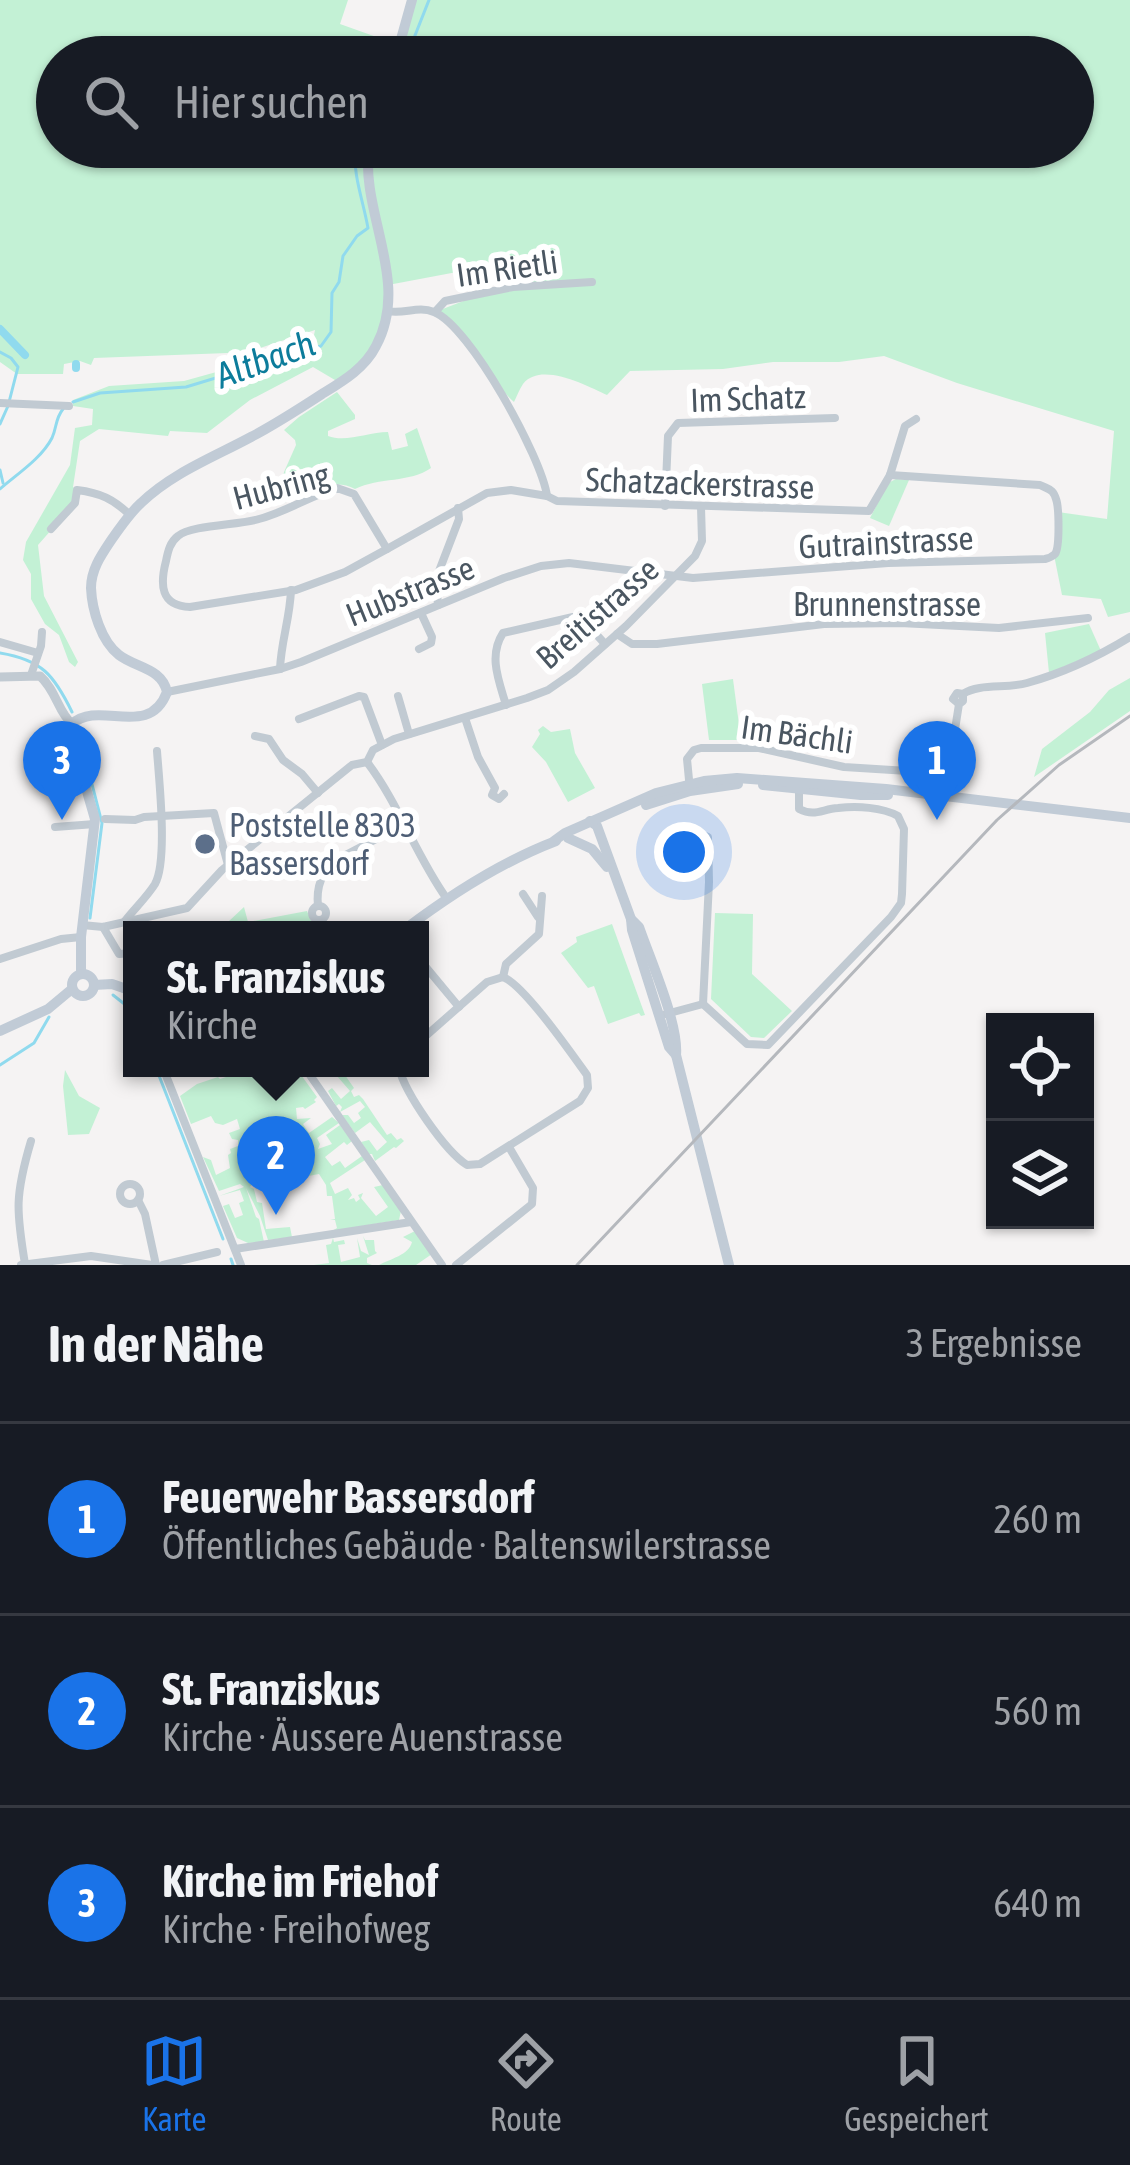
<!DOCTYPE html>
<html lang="de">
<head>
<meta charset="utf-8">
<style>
	body { margin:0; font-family:"Asap Condensed",sans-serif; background:#20242c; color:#f1f3f6 }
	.controls { position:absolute; right:36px; bottom:36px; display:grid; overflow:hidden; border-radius:0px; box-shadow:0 3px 9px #0004 }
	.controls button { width:108px; height:108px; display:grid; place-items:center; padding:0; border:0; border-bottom:3px solid #363941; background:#171b24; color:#f1f3f6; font:60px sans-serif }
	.you { position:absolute; left:684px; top:852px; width:42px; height:42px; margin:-30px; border:9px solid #fff; border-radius:50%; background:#1a73e8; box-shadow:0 0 0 18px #1a73e833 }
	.badge { display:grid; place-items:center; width:78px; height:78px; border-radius:50%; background:#1a73e8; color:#fff; font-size:39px; font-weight:700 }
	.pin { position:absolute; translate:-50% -99px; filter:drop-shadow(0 3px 6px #0008) }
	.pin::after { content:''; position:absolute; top:63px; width:42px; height:36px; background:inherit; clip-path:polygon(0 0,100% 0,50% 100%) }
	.popup { position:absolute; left:123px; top:921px; width:306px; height:156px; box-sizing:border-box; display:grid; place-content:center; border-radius:0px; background:#171b24; filter:drop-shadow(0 3px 9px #0005); font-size:39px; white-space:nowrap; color:#9ea1a6 }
	.popup b { font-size:45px; color:#f1f3f6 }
	.popup::after { content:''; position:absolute; left:50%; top:100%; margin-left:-24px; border:24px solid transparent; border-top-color:#171b24 }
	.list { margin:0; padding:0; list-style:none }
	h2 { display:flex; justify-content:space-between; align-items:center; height:156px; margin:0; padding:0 48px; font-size:51px }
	h2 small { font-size:39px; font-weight:400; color:#9ea1a6 }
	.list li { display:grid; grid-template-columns:78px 1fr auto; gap:36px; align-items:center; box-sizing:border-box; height:192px; padding:0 48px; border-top:3px solid #363941 }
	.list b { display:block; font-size:45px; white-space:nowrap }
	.list p { margin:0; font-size:39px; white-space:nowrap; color:#9ea1a6 }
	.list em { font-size:39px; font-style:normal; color:#9ea1a6 }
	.icon { flex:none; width:66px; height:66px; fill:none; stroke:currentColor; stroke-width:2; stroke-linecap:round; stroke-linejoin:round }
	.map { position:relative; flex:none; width:1130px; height:1265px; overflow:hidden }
	.search { position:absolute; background:#171b24; box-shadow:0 3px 9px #0004; left:36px; right:36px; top:36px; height:132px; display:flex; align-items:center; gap:30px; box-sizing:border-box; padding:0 42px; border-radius:66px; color:#9ea1a6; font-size:45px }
	.sheet { height:732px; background:#171b24 }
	nav { display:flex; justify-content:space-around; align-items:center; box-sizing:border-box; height:168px; border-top:3px solid #363941; background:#171b24; font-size:33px; color:#9ea1a6 }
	nav a { display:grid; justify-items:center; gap:6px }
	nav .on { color:#1a73e8 }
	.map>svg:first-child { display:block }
	.green { fill:#c3f1d5; fill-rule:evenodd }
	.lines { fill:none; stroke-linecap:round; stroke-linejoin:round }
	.stream { stroke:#90daee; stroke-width:3 }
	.canal { stroke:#90daee; stroke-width:8 }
	.minor { stroke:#c1cad2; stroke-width:8 }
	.tertiary { stroke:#c1cad2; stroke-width:9 }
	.secondary { stroke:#c1cbd6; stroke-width:10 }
	.rail { stroke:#b5b8bd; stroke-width:3 }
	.service-dot { fill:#5c6f8a; stroke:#fff; stroke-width:4.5 }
	.labels { text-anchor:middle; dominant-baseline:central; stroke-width:12; stroke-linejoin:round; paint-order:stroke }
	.street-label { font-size:33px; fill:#4a5661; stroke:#fff }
	.service-label { font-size:33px; fill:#4e5e75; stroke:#fff; text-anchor:start }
	.water-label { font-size:36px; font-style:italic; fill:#0c7c9b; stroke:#fff }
</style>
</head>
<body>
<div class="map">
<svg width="1130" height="1265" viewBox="0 0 1130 1265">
	<rect width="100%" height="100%" fill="#f5f3f3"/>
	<g class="green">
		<path d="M 0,0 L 348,0 L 340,24 L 399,45 L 412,0 L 1130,0 L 1130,612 L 1108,617 L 1101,599 L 1062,595 L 1054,555 L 1058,512 L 1107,519 L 1114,431 L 957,383 L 884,356 L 839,362 L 773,362 L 723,369 L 630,371 L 607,395 C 587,386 541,361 523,384 C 519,390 517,396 514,402 C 485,375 464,340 435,312 L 466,300 L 525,288 L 523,262 L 515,261 L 388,285 L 377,345 L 340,383 L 313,367 L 250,400 L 207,433 L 170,431 L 168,436 L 99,429 L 80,441 L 73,487 L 77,490 L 75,503 L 38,545 L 44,596 L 78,662 L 75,667 L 69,662 L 59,635 L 45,624 L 31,599 L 31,574 L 23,560 L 26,542 L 70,465 L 75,428 L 92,425 L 93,409 L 73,406 L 73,400 L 109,386 L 184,381 L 299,349 L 313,340 L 315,330 L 260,348 L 228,353 L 94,358 L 91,365 L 80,361 L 64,364 L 63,374 L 17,374 L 0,362 ZM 57,57 L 1073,57 L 1073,147 L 57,147 Z"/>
		<path d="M 337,392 L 355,415 L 355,419 L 328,431 L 328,436 C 346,443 368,432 388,432 L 392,450 L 408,446 L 405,434 L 417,428 L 431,468 C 410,483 379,477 355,489 C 331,476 305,495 281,504 L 279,495 L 284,472 L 296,445 L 295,440 L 284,430 L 299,417 Z"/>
		<path d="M 896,479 L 909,480 L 889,526 L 870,518 L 888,483 Z"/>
		<path d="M 1089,624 L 1101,651 L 1049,673 L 1045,633 Z"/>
		<path d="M 1130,678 L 1130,711 L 1034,777 L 1042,749 L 1090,712 L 1109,690 Z"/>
		<path d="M 733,679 L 741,740 L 709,740 L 702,684 Z"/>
		<path d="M 543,726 L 551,732 L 570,729 L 575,753 L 595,788 L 568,802 L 546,762 L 532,747 L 540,734 L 538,730 Z"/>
		<path d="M 244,907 L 248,922 L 307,911 L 313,925 L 285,930 L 233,930 L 228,922 Z"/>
		<path d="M 715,913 L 753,914 L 752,974 L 792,1011 L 764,1038 L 751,1037 L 711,999 Z"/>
		<path d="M 612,924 L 645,1015 L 641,1016 L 639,1013 L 608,1024 L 594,986 L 588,988 L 561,953 L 577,942 L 576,937 Z"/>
		<path d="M 229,1068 L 235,1074 L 234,1068 L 261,1068 L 264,1074 L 277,1068 L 296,1068 L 317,1097 L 314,1100 L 316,1102 L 305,1109 L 303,1107 L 296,1108 L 297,1119 L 311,1118 L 303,1124 L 309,1133 L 332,1117 L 339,1123 L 317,1138 L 320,1144 L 318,1149 L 332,1144 L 326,1135 L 340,1125 L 352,1141 L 347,1145 L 344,1142 L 325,1157 L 332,1166 L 340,1161 L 345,1168 L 362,1156 L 365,1160 L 330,1183 L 335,1194 L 348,1188 L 352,1195 L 348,1200 L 354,1198 L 356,1202 L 360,1199 L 358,1195 L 363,1193 L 361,1198 L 376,1216 L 388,1207 L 374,1187 L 383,1185 L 401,1211 L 399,1220 L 332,1231 L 337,1228 L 335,1220 L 330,1220 L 335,1219 L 332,1196 L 327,1196 L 326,1185 L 319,1174 L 303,1177 L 302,1182 L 301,1177 L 284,1179 L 284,1182 L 270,1183 L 256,1189 L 254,1185 L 274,1181 L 253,1183 L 250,1187 L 254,1189 L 257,1202 L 262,1203 L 266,1229 L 290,1227 L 292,1237 L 268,1240 L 260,1216 L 246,1188 L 256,1217 L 259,1219 L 264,1242 L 248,1243 L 237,1238 L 223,1206 L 229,1204 L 235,1218 L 243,1215 L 239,1203 L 244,1201 L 240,1190 L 219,1196 L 244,1187 L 240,1184 L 219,1191 L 203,1157 L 211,1160 L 216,1175 L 230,1168 L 228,1155 L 231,1153 L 230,1149 L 238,1146 L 238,1140 L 232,1139 L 229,1133 L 240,1129 L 237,1119 L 223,1125 L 215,1123 L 211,1116 L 191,1124 L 180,1096 L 197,1084 L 218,1077 L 220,1079 L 226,1077 L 226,1070 Z"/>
		<path d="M 330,1068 L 340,1068 L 354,1088 L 351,1091 L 354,1097 L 359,1095 L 363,1099 L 387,1135 L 391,1133 L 397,1140 L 401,1138 L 404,1141 L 396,1148 L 394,1147 L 375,1161 L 372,1154 L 369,1154 L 361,1142 L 369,1140 L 377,1151 L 387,1142 L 370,1122 L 355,1133 L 342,1115 L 348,1115 L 354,1123 L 361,1118 L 358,1113 L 365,1107 L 360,1101 L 340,1112 L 342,1107 L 339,1104 L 336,1106 L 328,1091 L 332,1088 L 341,1099 L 350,1091 Z"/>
		<path d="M 65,1070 L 79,1096 L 100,1108 L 89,1134 L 68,1135 L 63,1086 Z"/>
		<path d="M 415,1231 L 432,1254 L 416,1265 L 379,1265 C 390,1259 409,1255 412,1242 L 403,1237 Z"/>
		<path d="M 363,1236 L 365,1240 L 374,1240 L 375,1251 L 377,1253 L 367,1258 L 367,1263 L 372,1265 L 314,1265 L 329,1263 L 326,1245 L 331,1244 L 333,1238 L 334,1242 L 344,1240 L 345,1244 L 338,1245 L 341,1262 L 360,1257 L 357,1238 L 361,1251 L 369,1255 Z"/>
	</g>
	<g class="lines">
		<g class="stream">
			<path d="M 403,50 L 414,38 L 429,0"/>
			<path d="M 385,57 L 389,51"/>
			<path d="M 0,352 L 11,358 L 18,367 L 8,406 L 0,424"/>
			<path d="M 73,402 L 100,393 L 186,387 L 321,346 L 331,332 L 332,293 L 339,282 L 343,256 L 357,236 L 368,228 C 363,200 353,176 355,147"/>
			<path d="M 0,470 L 3,483"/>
			<path d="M 0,489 C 17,474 41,459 52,438 C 57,427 55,419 63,409"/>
			<path d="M 0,653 C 42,660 54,675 72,712"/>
			<path d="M 78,730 L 102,823 L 90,918"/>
			<path d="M 113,995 L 132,1010"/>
			<path d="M 0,1065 L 34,1043 L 49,1017"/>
			<path d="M 156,1068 L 223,1239"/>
			<path d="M 231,1259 L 233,1265"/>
		</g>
		<g class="canal">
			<path d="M 0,329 L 25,355"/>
			<path d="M 76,364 L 76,368"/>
		</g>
		<g class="minor">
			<path d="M 388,311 C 403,315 418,305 434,312 C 470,326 542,458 547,496 L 557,501 L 869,511 L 890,475 L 905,426 L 916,419"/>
			<path d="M 435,312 L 445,301 L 513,287 L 592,282"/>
			<path d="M 0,403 L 69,406"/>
			<path d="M 337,488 L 354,494 L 387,549 L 345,572 L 296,590 L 190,607 C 160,606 160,584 166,561 C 168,551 170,542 178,536 C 191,525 239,525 259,519 C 286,512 310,496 337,488 Z"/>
			<path d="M 665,506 L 668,436 L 678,423 L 835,418"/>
			<path d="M 51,529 L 75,503 L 77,490 C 101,493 113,499 130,515"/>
			<path d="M 387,549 L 487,493 L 511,490 L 547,496"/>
			<path d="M 438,605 L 436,579 L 459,519 L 458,508"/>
			<path d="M 617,634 L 632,644 L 657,644 L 824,624 L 900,623 L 999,628 L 1088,618"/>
			<path d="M 0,642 L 38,653"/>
			<path d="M 419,649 L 431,643 L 432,637 L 421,613"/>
			<path d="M 280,669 C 281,642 290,618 291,590"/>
			<path d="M 31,675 L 41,646 L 42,632"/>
			<path d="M 167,692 L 280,669 L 301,662 L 504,578 L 541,566 L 569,563 L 693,578 L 888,563 L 1045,559 C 1049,558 1052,557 1055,554 C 1060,547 1059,507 1056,499 C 1053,489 1050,490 1040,485 L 890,475"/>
			<path d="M 398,696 L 409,734"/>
			<path d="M 959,704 L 953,699 L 957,693 L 963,694 C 979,683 1007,689 1027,683 C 1063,673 1099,656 1130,637"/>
			<path d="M 506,705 C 499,681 488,656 503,633 L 573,617 L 586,623 L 605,644"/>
			<path d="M 465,718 L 478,757 L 495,788 L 492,795 L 499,799 L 504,794"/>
			<path d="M 299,719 L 359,696 L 364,697 L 382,745"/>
			<path d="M 255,736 L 269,739 L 283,760 L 302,774 L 318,793"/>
			<path d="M 367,762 C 399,804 416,856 447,899"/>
			<path d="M 690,790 L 687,759 L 694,750 L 701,748 L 759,748 L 844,767 L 908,771 L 938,770 L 951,755 L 959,704 L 963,701 L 963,694"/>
			<path d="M 105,819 L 135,820 L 144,817 L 214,813 L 228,865"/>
			<path d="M 55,827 L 95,824"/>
			<path d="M 698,833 L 708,837 L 709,882 L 703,1004"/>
			<path d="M 523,894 L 538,917"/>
			<path d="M 318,906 C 316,887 321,872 336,860 L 403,825"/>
			<circle cx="319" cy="913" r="7"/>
			<path d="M 125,921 C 134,909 147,897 155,884 C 168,861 159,779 157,751"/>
			<path d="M 82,925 L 103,927 L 187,908 L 222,870 L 352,765 L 367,762 L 373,750 L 394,739 L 527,698 L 548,690 L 574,672 L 626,626 L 695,556 L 702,541 L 701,507"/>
			<path d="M 103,927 L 119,954 L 132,953"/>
			<path d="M 0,959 L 61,939 L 81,937"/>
			<path d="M 420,960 L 459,1007"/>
			<path d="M 503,977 L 506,964 L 539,934 L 542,896"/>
			<path d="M 666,1014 L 703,1004 L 747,1044 L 768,1045 L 891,917 L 901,903 L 902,894 L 904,829 L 898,816 C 882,807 857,806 838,808 C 822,809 815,817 799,809 L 799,789"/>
			<path d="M 163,1068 L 241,1265"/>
			<path d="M 305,1068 L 442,1265"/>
			<path d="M 399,1068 C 405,1093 445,1151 467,1165 L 480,1164 L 580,1101 L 588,1088 L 587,1075 C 571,1053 524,985 503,977 L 487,982 L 420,1041"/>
			<circle cx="130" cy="1194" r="10"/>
			<path d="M 138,1200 L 145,1214 L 156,1265"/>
			<path d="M 235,1249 L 411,1222"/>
			<path d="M 25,1264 C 16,1210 15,1195 31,1141"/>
			<path d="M 21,1265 L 91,1256 L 152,1265"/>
			<path d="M 163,1265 L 217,1252"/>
			<path d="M 456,1265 L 532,1204 L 533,1188 L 509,1147"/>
		</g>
		<path class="tertiary" d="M 0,677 L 40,676 C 56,690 58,712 72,724"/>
		<g class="secondary">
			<path d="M 396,57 L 412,0"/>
			<path d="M 763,785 L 861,795 L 888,795"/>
			<path d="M 646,805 L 690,791 L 738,784"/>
			<path d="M 590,821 L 597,826 L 631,919 L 639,927 C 650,959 679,1024 676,1055 L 729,1265"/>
			<path d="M 568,838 L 592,849 L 607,867"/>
			<path d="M 554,841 L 565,833 L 656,793 L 704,781 L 737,778 L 886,789 L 1130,818"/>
			<path d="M 631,919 L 632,930 L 669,1047 L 676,1055"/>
			<path d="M 404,930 C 450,895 501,862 556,841"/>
			<path d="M 81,973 L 81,937 L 95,819 L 71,736 L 72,724 C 99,699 149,740 167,692 C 162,668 136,668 119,655 C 101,641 92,610 91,588 C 91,569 102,554 112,539 C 121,526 130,513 141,503 C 172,473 214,457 251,437 C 276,424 299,409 322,394 C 343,381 365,368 376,346 C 411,281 360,213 369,147"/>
			<circle cx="83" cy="985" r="11"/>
			<path d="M 94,985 L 112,984 L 132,991"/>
			<path d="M 0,1031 L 48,1009 L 72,989"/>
		</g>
		<path class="rail" d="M 577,1265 L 997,820 L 1059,765 L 1130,716"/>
	</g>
	<circle class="service-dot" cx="205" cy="844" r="12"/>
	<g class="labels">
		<g class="street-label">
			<text transform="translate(507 268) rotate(-8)">Im Rietli</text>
			<text transform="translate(748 398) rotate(-2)">Im Schatz</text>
			<text transform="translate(700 483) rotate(2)">Schatzackerstrasse</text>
			<text transform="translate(281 486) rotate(-15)">Hubring</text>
			<text transform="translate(886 542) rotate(-3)">Gutrainstrasse</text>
			<text transform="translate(410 591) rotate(-22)">Hubstrasse</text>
			<text x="887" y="604">Brunnenstrasse</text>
			<text transform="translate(597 613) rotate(-41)">Breitistrasse</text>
			<text transform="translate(797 734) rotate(8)">Im Bächli</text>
		</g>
		<g class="service-label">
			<text x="229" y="825">Poststelle 8303<tspan x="229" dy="38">Bassersdorf</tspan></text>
		</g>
		<g class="water-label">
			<text transform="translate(265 359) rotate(-20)">Altbach</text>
		</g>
	</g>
</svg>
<div class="controls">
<button><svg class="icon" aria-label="locate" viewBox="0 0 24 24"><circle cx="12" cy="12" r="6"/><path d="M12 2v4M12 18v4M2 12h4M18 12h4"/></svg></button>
<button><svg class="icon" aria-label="layers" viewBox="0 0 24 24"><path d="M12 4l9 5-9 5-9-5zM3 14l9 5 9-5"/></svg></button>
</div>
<div class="you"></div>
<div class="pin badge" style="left:937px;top:820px">1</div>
<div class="pin badge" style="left:276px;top:1215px">2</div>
<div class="popup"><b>St. Franziskus</b>Kirche</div>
<div class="pin badge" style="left:62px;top:820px">3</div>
<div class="search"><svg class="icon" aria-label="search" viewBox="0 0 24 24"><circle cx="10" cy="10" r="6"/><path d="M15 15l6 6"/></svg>Hier suchen</div>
</div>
<section class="sheet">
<h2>In der Nähe<small>3 Ergebnisse</small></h2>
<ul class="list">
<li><span class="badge">1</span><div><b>Feuerwehr Bassersdorf</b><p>Öffentliches Gebäude · Baltenswilerstrasse</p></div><em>260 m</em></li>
<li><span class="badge">2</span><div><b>St. Franziskus</b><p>Kirche · Äussere Auenstrasse</p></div><em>560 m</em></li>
<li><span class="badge">3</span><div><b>Kirche im Friehof</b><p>Kirche · Freihofweg</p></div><em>640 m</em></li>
</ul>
</section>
<nav>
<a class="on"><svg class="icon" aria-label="map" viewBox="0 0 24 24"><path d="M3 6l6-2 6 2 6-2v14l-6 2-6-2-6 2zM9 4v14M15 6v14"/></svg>Karte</a>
<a><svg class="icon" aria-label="directions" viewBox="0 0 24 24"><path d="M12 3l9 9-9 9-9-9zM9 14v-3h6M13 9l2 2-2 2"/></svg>Route</a>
<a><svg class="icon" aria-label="saved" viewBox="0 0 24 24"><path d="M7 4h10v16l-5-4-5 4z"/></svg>Gespeichert</a>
</nav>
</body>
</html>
